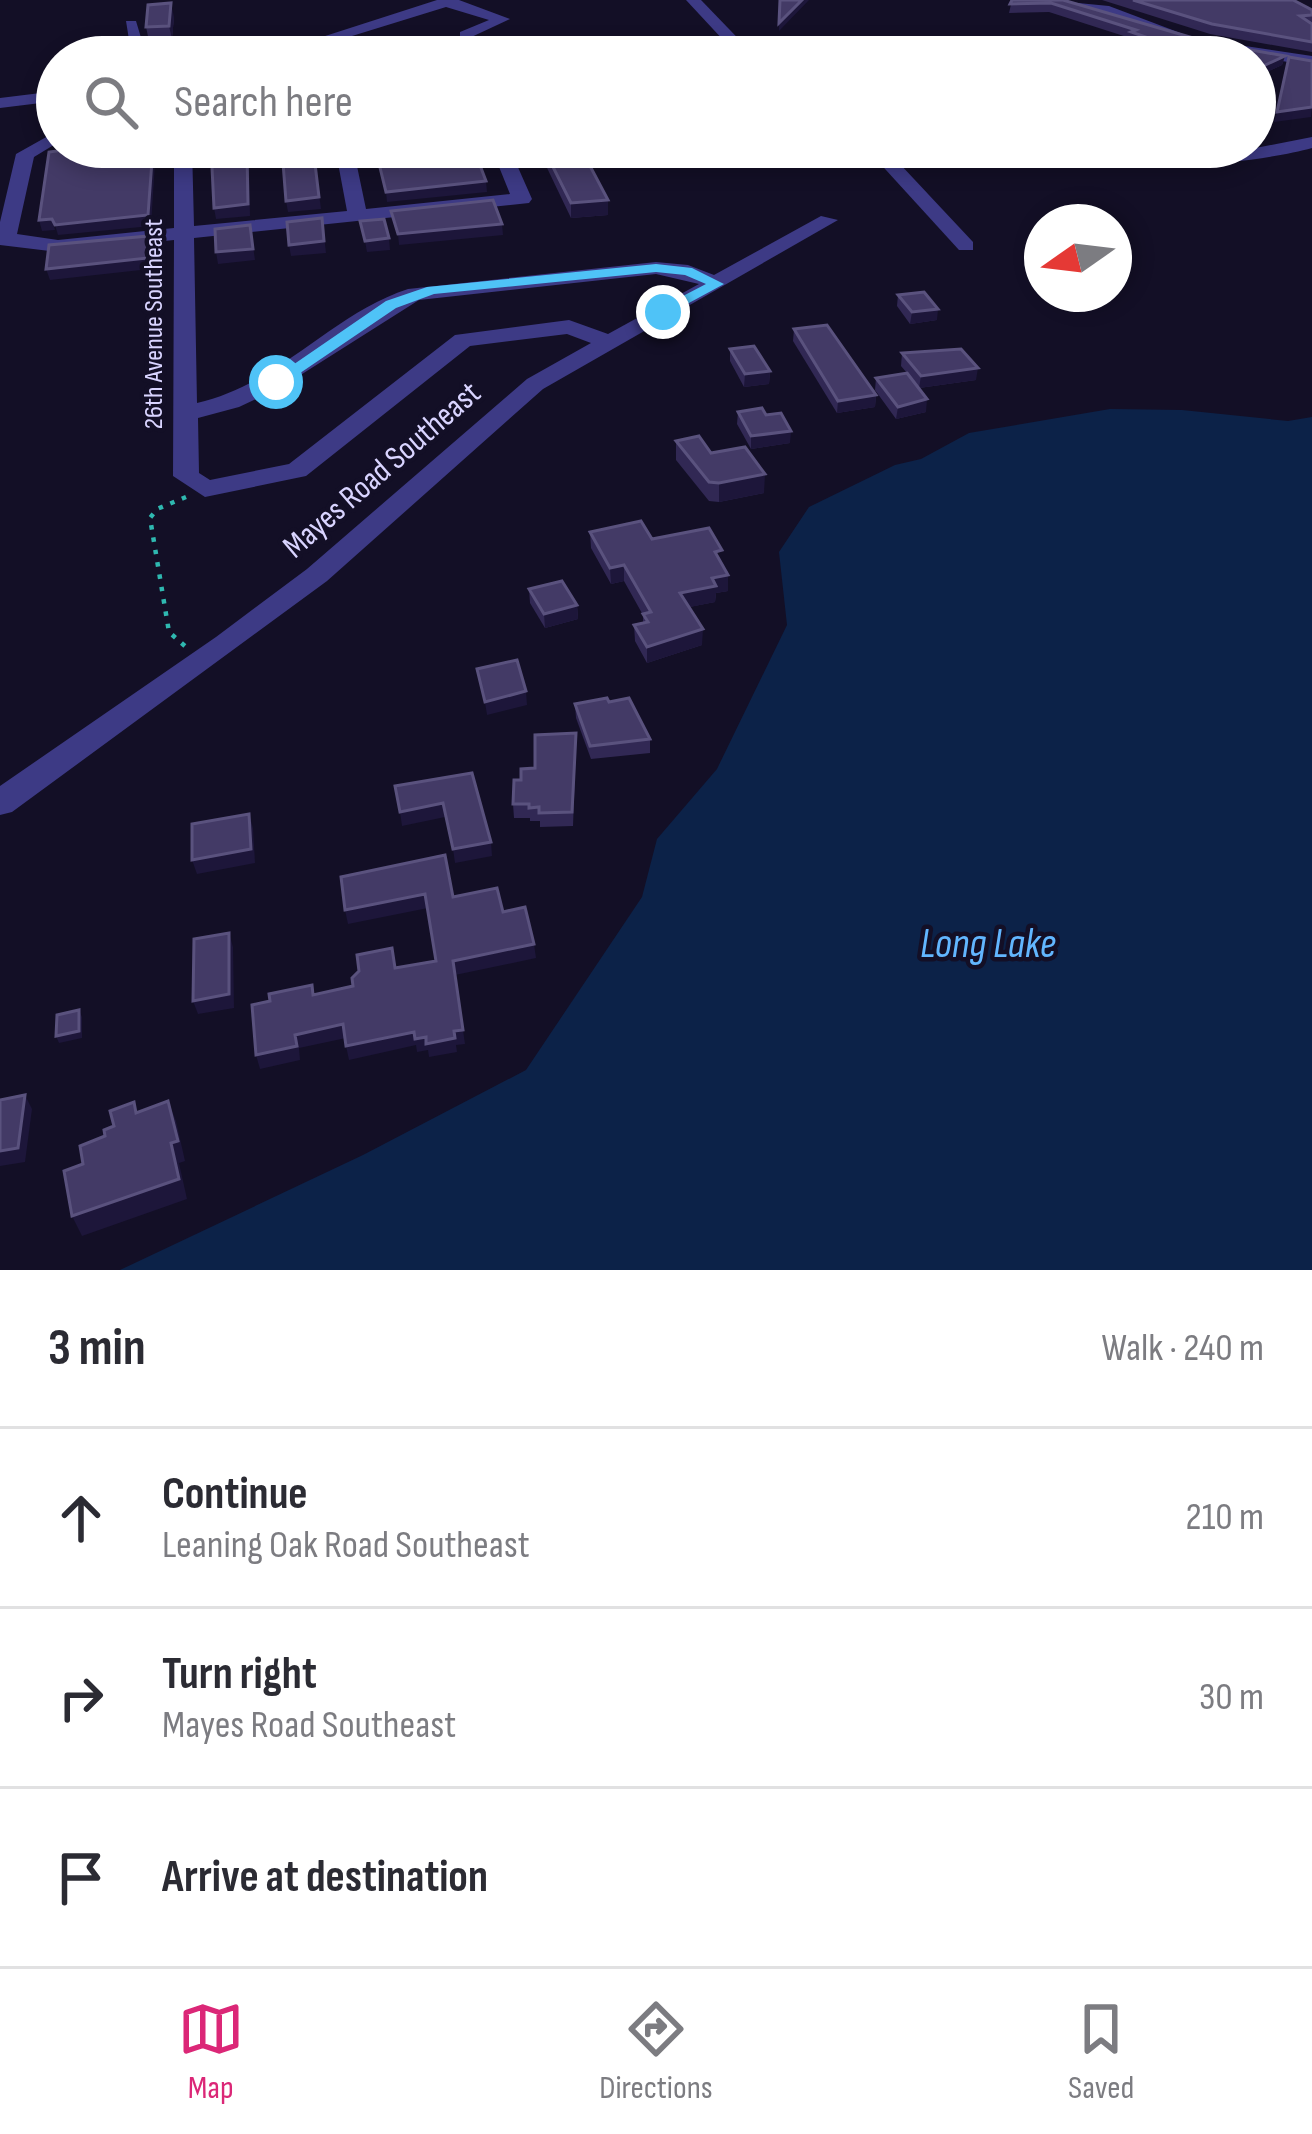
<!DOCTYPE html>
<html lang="en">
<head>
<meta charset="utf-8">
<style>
	body { margin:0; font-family:"Sofia Sans Condensed",sans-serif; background:#f7f7f7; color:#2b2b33 }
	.compass { position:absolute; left:1024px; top:204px; width:108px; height:108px; border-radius:50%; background:#fff; box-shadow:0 6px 18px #0003; rotate:256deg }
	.stop { position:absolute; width:36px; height:36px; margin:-27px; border:9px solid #4fc3f7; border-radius:50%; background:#fff }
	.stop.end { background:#4fc3f7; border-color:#fff; box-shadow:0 3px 12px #0008 }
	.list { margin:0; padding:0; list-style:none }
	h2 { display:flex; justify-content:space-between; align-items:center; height:156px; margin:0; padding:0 48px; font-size:51px }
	h2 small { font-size:39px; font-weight:400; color:#7c7c81 }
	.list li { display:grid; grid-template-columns:78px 1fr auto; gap:36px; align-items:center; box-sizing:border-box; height:180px; padding:0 48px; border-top:3px solid #e1e1e2 }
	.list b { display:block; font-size:45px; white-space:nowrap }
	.list p { margin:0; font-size:39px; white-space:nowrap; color:#7c7c81 }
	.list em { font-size:39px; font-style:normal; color:#7c7c81 }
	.icon { flex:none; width:66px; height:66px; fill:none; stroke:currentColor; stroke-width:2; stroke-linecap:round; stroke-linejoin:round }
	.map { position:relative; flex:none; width:1312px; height:1270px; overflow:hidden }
	.search { position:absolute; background:#fff; box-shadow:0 6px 18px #0003; left:36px; right:36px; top:36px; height:132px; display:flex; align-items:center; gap:30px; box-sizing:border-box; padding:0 42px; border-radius:66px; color:#7c7c81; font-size:45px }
	.sheet { height:696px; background:#fff }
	nav { display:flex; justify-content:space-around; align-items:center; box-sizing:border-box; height:168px; border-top:3px solid #e1e1e2; background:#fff; font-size:33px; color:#7c7c81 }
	nav a { display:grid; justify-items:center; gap:6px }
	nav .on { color:#db2777 }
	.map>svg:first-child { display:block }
	.water { fill:#0c2248 }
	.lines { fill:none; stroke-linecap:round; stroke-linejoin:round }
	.stream { stroke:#0c2248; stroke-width:4.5 }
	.path { stroke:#2fb8b0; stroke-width:4.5; stroke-dasharray:4.5 8; stroke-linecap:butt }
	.minor { fill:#3d3a85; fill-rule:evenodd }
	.wall { fill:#312854 }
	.shaded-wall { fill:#1d163a }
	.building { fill:#433a66; stroke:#5a527e; stroke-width:3 }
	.route { fill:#4fc3f7 }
	.labels { text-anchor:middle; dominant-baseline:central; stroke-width:9; stroke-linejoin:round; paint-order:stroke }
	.far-street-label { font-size:27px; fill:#d9d4ff; stroke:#130f26 }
	.street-label { font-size:33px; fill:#d9d4ff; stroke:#130f26 }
	.near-water-label { font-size:42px; font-style:italic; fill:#62b6ff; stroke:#130f26 }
</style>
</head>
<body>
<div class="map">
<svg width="1312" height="1270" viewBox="0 0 1312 1270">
	<rect width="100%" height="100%" fill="#130f26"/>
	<path class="water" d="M 1110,409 L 1182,410 L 1288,421 L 1312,417 L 1312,1270 L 120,1270 L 363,1155 L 526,1070 L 642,897 L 657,839 L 717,769 L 787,625 L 779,552 L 809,507 L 895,465 L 921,459 L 969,433 Z"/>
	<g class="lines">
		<path class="stream" d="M 782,57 C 876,34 965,31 1059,57"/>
		<path class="path" d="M 186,497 L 157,509 L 150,518 L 169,632 L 186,647"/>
		<g class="minor">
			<path d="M 437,0 L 459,0 L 510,19 L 465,40 L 460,38 L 460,32 L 489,20 L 446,7 L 284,57 L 260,57 Z"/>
			<path d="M 686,0 L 701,0 L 756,57 L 739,57 Z"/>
			<path d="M 1047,0 L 1109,6 L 1183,34 L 1170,37 Z"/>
			<path d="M 126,21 L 136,21 L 142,41 L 162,57 L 144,57 L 130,46 Z"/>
			<path d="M 1245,46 L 1312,56 L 1312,66 L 1239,54 L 1239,48 Z"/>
			<path d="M 57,91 L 57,101 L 0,108 L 0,98 Z"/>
			<path d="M 57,131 L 57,143 L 34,157 L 17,234 L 58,240 L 174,228 L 174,147 L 192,147 L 194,226 L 347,211 L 335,147 L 353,147 L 366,209 L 510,194 L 491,147 L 509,147 L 532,199 L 529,203 L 194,238 L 197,403 C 279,385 331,314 408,289 L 656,262 L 688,265 L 714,275 L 821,216 L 838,220 L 543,389 L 327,581 L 12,812 L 0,815 L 0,786 L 216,637 L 307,569 L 527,379 L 591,343 L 567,334 L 470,346 L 306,476 L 205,497 L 173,476 L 174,240 L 58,252 L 0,245 L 0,222 L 16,154 ZM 656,274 L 699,284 L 608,334 L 569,320 L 455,335 L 289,464 L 210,480 L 199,473 L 198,418 L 239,407 L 280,388 L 419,300 Z"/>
			<path d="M 1312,137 L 1312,148 C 1261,162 1139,177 1095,147 L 1235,152 Z"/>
			<path d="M 865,147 L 884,147 L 973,242 L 973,250 L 959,250 Z"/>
		</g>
	</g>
	<g class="wall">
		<path d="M 1012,0 L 1063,0 L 1207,42 L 1285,56 L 1282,65 L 1258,76 L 1255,76 L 1255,57 L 1173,57 L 1129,41 L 1130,38 L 1049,12 L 1009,13 Z"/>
		<path d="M 1102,0 L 1293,0 L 1312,10 L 1312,52 L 1210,34 Z"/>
		<path d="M 174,17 L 172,39 L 149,41 L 146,27 Z"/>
		<path d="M 537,147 L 580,147 L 608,215 L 571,218 Z"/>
		<path d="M 903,147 L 971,147 L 975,150 L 974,159 L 945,167 Z"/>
		<path d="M 898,295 L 937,320 L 910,324 L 897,306 Z"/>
		<path d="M 794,329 L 876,395 L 875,407 L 837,413 L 793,341 Z"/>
		<path d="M 730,349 L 770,371 L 769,384 L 744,387 L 730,361 Z"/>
		<path d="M 902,353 L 976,380 L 919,388 L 926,412 L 896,419 L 875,390 L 876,378 L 907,373 L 901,366 Z"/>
		<path d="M 738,412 L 766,415 L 790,443 L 751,449 L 737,424 Z"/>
		<path d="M 676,441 L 711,453 L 764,493 L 719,502 L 709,501 L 676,460 Z"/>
		<path d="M 590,532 L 652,539 L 721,563 L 728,575 L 728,591 L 716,593 L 715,602 L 689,607 L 702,645 L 647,663 L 635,641 L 634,625 L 643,623 L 643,615 L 624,581 L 611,584 L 591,548 Z"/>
		<path d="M 529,589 L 577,605 L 578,619 L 545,628 L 530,603 Z"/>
		<path d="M 575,704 L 650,739 L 650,753 L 591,759 L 576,718 Z"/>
		<path d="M 576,746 L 573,826 L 540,827 L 540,821 L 530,821 L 530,818 L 514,818 L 513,804 L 521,780 L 535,768 Z"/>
	</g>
	<g class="shaded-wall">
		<path d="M 802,0 L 809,0 L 779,31 L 779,23 Z"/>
		<path d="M 171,3 L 174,17 L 172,39 L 169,26 Z"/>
		<path d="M 1285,56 L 1282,65 L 1258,76 L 1261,67 Z"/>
		<path d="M 1312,107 L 1311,117 L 1274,122 L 1277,112 Z"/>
		<path d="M 153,147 L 156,147 L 151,226 L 58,235 L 55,225 Z"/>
		<path d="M 313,147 L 321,209 L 288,212 L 286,201 Z"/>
		<path d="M 282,150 L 284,161 L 249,164 L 250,216 L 216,219 L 214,208 L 247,153 Z"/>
		<path d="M 975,150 L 974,159 L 945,167 L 946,158 Z"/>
		<path d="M 486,181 L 487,192 L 387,202 L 386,192 Z"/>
		<path d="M 608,200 L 608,215 L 571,218 L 571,203 Z"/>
		<path d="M 322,218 L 326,253 L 291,256 L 289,245 Z"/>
		<path d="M 52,219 L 55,230 L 42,231 L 39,220 Z"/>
		<path d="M 502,224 L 503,235 L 399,245 L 398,234 Z"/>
		<path d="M 250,225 L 255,260 L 218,264 L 216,252 Z"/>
		<path d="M 149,236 L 151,247 L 150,269 L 50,280 L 46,269 Z"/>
		<path d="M 389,238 L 390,250 L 367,252 L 365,241 Z"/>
		<path d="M 938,309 L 937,320 L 910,324 L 912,312 Z"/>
		<path d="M 978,368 L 976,380 L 919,388 L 921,376 Z"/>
		<path d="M 770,371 L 769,384 L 744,387 L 745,374 Z"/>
		<path d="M 876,395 L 875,407 L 837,413 L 838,401 Z"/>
		<path d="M 927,399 L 926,412 L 896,419 L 898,407 Z"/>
		<path d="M 791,431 L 790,443 L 751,449 L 751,436 Z"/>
		<path d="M 765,474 L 764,493 L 719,502 L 719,483 Z"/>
		<path d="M 624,565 L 624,581 L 611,584 L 610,568 Z"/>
		<path d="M 728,575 L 728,591 L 716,593 L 715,602 L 680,609 L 680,593 L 712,578 Z"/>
		<path d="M 577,605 L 578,619 L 545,628 L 544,614 Z"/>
		<path d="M 703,629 L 702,645 L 647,663 L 647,647 Z"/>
		<path d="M 526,691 L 527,705 L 487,715 L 485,702 Z"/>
		<path d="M 443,803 L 445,817 L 402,826 L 400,812 Z"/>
		<path d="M 249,814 L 253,828 L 255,863 L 197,874 L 192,860 Z"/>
		<path d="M 491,842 L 492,856 L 455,863 L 453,849 Z"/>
		<path d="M 425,894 L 428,908 L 348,924 L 345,910 Z"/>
		<path d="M 229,933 L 233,947 L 234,1008 L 198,1014 L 193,1001 Z"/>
		<path d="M 534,944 L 536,958 L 455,975 L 453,961 Z"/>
		<path d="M 79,1010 L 82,1017 L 82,1038 L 59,1043 L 56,1036 Z"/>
		<path d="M 343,1024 L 346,1038 L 299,1048 L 300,1060 L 260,1069 L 256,1055 L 295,1035 Z"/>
		<path d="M 463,1030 L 465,1044 L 456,1045 L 457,1052 L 429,1057 L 428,1050 L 417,1052 L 416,1045 L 349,1060 L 346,1046 L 414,1032 Z"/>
		<path d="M 25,1095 L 32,1109 L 25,1162 L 0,1166 L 0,1151 Z"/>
		<path d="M 168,1101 L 176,1121 L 185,1161 L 179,1163 L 187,1199 L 82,1236 L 72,1216 L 171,1143 Z"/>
	</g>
	<g class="building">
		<path d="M 780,0 L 802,0 L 779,23 Z"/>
		<path d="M 1012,0 L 1063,0 L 1207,42 L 1285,56 L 1261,67 L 1255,65 L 1255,57 L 1214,57 L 1186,51 L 1131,32 L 1136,30 L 1051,3 L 1010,4 Z"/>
		<path d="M 1133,0 L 1293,0 L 1312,10 L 1312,15 L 1300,16 L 1312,24 L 1312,42 L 1212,24 Z"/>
		<path d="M 171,3 L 169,26 L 146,27 L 148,5 Z"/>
		<path d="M 105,46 L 109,57 L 79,57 L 76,48 Z"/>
		<path d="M 1289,57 L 1312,61 L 1312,107 L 1277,112 Z"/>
		<path d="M 58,147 L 153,147 L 148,215 L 55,225 L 52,219 L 39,220 L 49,152 L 57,151 Z"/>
		<path d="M 211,147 L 313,147 L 319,197 L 286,201 L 282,150 L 247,153 L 248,204 L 214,208 Z"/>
		<path d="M 375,147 L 473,147 L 486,181 L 386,192 Z"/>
		<path d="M 543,147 L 580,147 L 608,200 L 571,203 Z"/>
		<path d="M 922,147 L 971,147 L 975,150 L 946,158 Z"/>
		<path d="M 493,200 L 502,224 L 398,234 L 391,211 Z"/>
		<path d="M 322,218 L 324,241 L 289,245 L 287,222 Z"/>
		<path d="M 384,219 L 389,238 L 365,241 L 360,221 Z"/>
		<path d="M 250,225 L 253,249 L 216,252 L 215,229 Z"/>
		<path d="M 149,236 L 148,258 L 46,269 L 49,245 Z"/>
		<path d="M 924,292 L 938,309 L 912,312 L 898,295 Z"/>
		<path d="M 827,325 L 876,395 L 838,401 L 794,329 Z"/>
		<path d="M 754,346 L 770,371 L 745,374 L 730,349 Z"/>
		<path d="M 961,349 L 978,368 L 921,376 L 902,353 Z"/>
		<path d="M 907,373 L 927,399 L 898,407 L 876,378 Z"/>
		<path d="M 762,408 L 766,415 L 781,413 L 791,431 L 751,436 L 738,412 Z"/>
		<path d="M 699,436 L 711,453 L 745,447 L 765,474 L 719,483 L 709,482 L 676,441 Z"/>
		<path d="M 641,521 L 652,539 L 709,528 L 722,550 L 715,552 L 728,575 L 712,578 L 716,586 L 680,593 L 703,629 L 647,647 L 634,625 L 648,622 L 643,614 L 651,612 L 624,565 L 610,568 L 590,532 Z"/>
		<path d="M 562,581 L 577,605 L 544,614 L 529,589 Z"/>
		<path d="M 517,660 L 526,691 L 485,702 L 477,669 Z"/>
		<path d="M 607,698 L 609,702 L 629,698 L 650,739 L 590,746 L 575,704 Z"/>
		<path d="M 576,733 L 572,812 L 539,813 L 539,807 L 529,808 L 529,804 L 513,804 L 514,780 L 521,780 L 521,769 L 535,768 L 535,735 Z"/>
		<path d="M 472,773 L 491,842 L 453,849 L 443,803 L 400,812 L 395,786 Z"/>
		<path d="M 249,814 L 251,849 L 192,860 L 192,824 Z"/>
		<path d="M 445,855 L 453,897 L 497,888 L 503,912 L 525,907 L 534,944 L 453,961 L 463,1030 L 454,1031 L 455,1038 L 426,1044 L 426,1037 L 415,1039 L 414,1032 L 346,1046 L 343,1024 L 295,1035 L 297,1046 L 256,1055 L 252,1005 L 270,1001 L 269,994 L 312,985 L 313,995 L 353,986 L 352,978 L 359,971 L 357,955 L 392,948 L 395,968 L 436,961 L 425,894 L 345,910 L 341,877 Z"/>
		<path d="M 229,933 L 229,994 L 193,1001 L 194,939 Z"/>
		<path d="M 79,1010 L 79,1031 L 56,1036 L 57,1015 Z"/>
		<path d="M 25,1095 L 18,1148 L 0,1151 L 0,1100 Z"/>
		<path d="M 168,1101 L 178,1141 L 171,1143 L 179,1179 L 72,1216 L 64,1171 L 83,1164 L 80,1146 L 105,1136 L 104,1130 L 114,1126 L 110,1111 L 134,1102 L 136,1113 Z"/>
	</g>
	<path class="route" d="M 656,264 L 692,268 L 724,284 L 663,317 L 658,309 L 706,284 L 685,275 L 656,272 L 434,294 L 396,308 L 281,386 L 268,382 L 386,301 L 427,287 Z"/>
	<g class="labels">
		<g class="far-street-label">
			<text transform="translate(154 324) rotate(-90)">26th Avenue Southeast</text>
		</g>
		<g class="street-label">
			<text transform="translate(382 470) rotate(-41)">Mayes Road Southeast</text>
		</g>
		<g class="near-water-label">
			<text x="988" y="944">Long Lake</text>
		</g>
	</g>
</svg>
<svg class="compass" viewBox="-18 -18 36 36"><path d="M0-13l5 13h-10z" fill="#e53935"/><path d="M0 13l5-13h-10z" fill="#7c7c81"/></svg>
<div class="stop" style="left:276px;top:382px"></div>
<div class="stop end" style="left:663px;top:312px"></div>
<div class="search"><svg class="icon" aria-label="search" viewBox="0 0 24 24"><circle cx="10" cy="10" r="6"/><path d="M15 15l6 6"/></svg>Search here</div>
</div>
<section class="sheet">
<h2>3 min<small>Walk · 240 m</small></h2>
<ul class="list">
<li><svg class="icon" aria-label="ahead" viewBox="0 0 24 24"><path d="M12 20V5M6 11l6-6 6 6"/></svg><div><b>Continue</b><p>Leaning Oak Road Southeast</p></div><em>210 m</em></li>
<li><svg class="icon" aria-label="right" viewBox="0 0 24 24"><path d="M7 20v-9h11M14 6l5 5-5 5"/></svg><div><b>Turn right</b><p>Mayes Road Southeast</p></div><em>30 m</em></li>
<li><svg class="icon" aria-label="arrive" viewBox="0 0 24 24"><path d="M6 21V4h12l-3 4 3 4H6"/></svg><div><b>Arrive at destination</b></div></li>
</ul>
</section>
<nav>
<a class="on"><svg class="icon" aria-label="map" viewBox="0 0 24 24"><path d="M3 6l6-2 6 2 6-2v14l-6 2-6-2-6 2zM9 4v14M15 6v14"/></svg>Map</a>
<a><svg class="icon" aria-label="directions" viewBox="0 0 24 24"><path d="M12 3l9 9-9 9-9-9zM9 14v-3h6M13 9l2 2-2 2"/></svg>Directions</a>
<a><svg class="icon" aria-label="saved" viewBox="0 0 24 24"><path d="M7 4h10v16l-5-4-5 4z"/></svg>Saved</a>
</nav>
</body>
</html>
